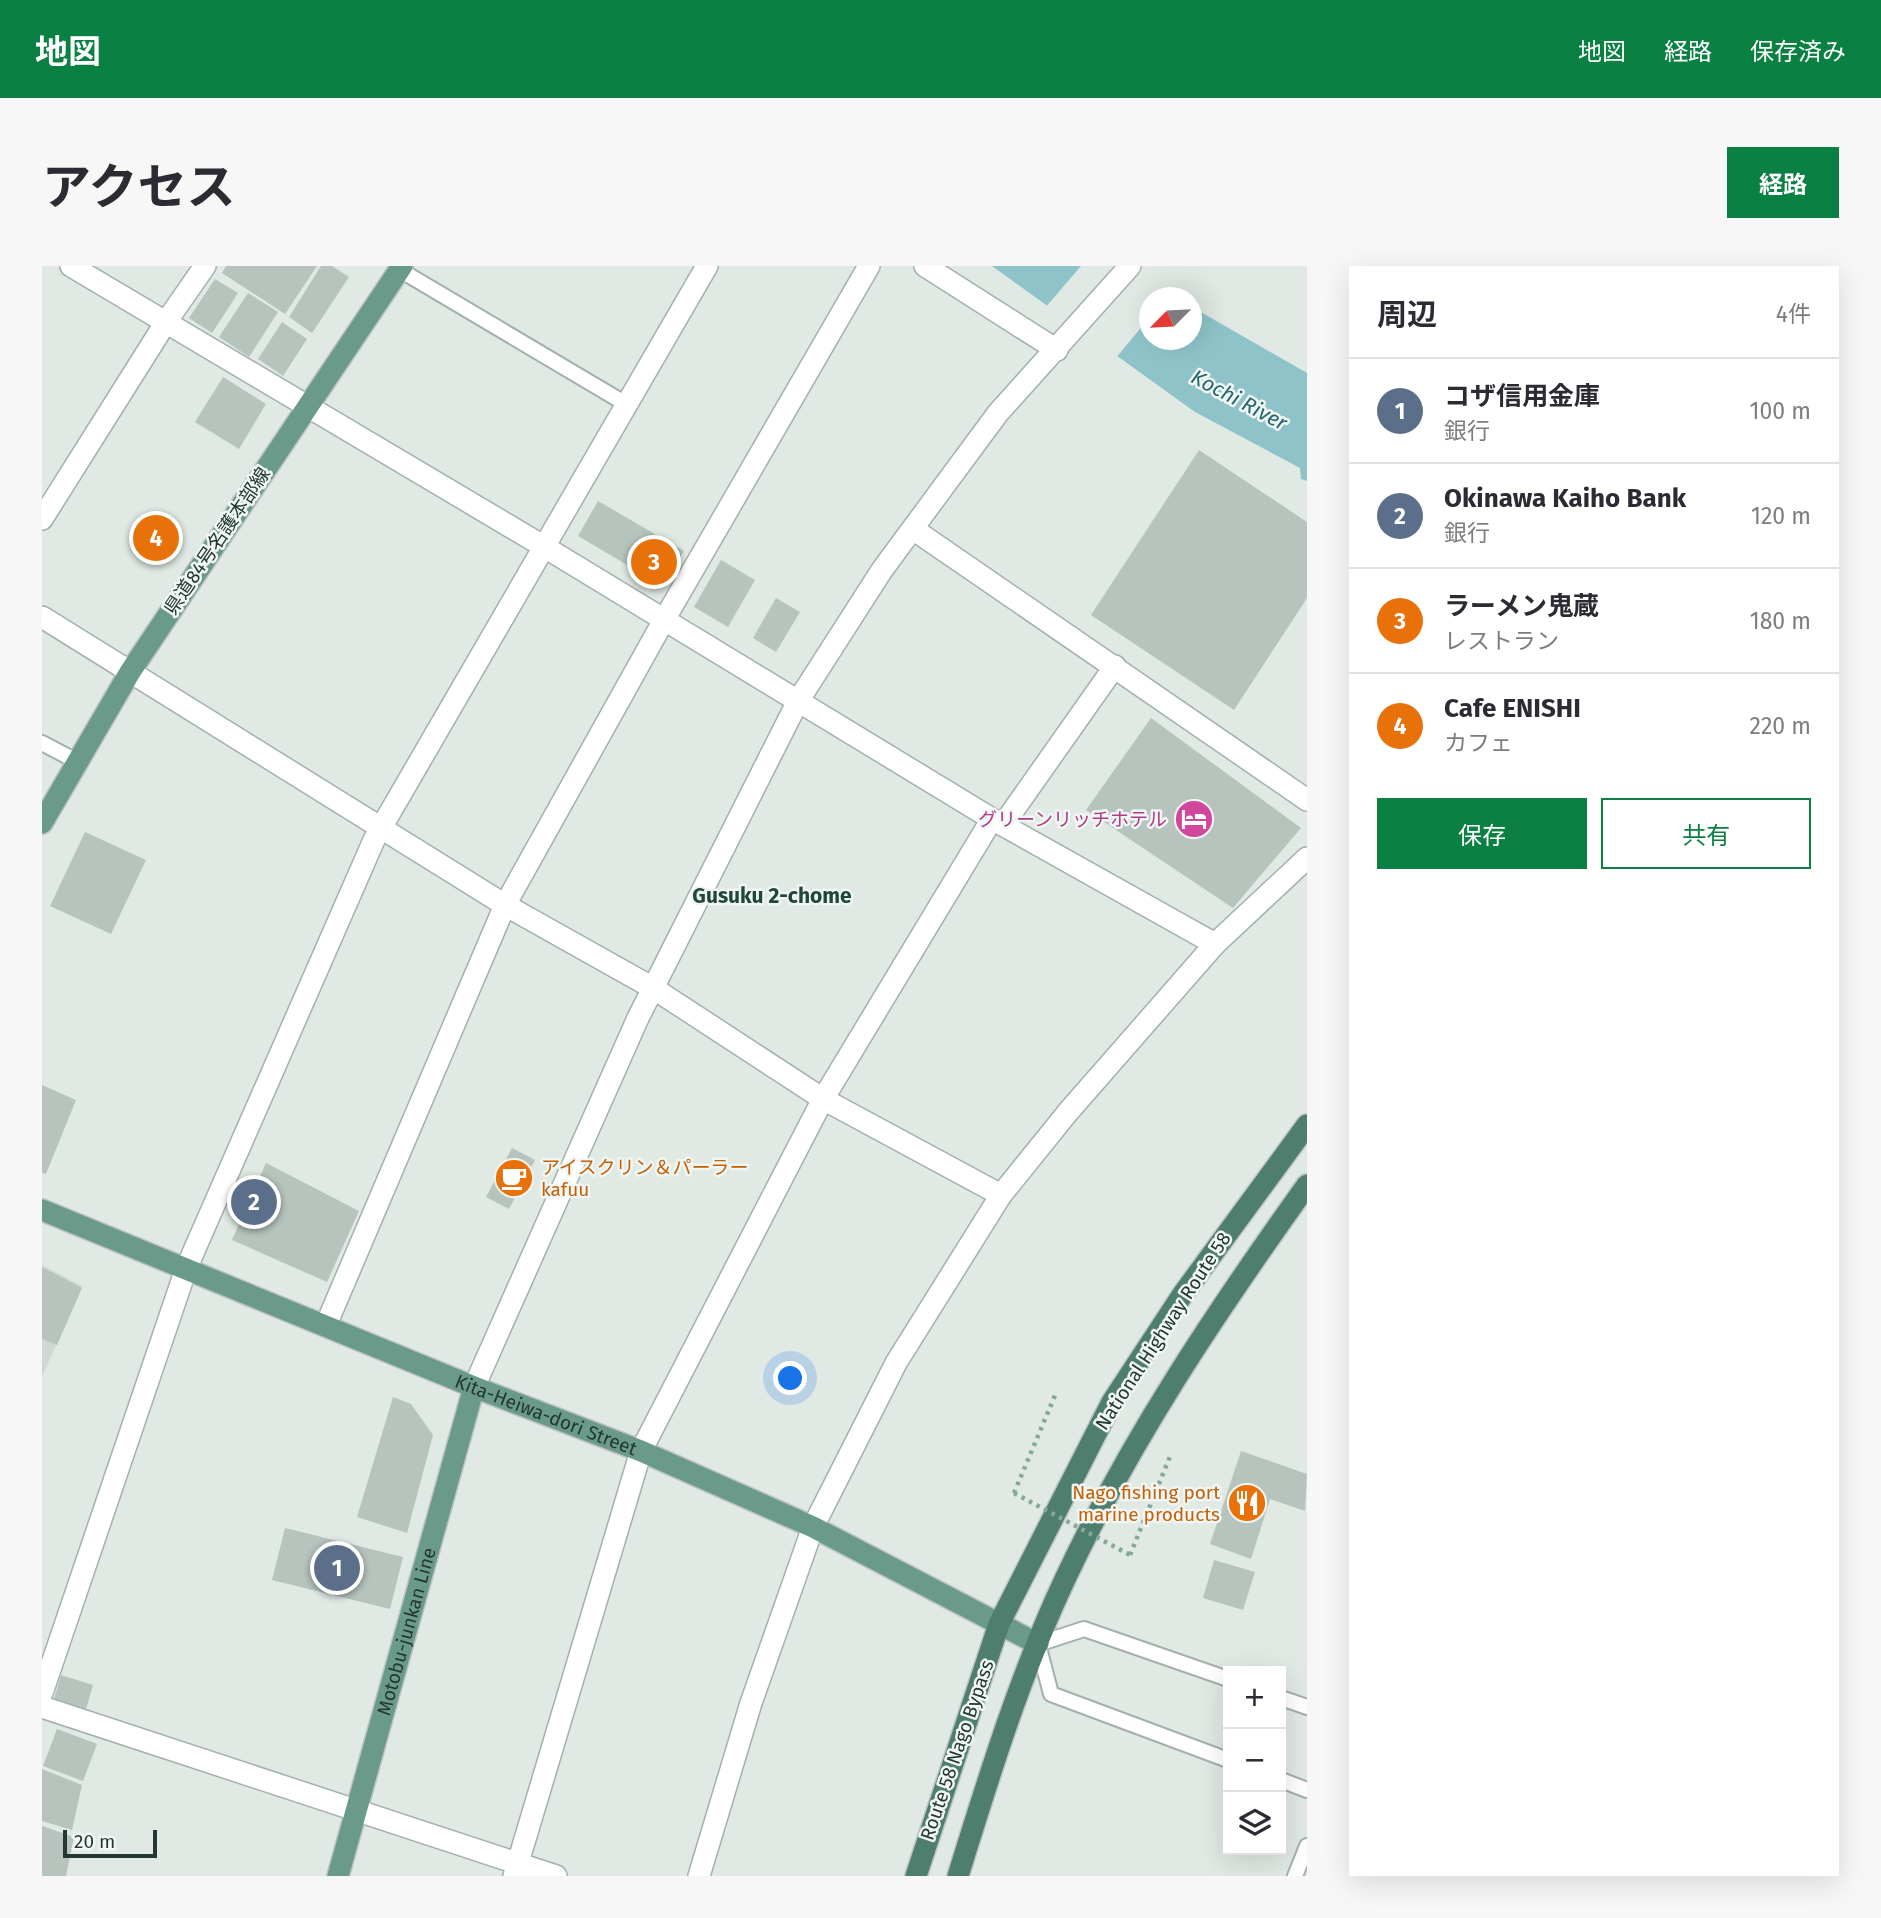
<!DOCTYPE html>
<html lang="ja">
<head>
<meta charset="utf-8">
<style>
	body { margin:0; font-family:"Fira Sans","Noto Sans JP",sans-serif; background:#f7f7f7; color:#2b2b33 }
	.controls { position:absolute; right:21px; bottom:21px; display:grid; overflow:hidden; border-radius:0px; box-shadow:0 7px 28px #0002 }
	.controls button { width:63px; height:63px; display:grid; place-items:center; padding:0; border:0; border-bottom:2px solid #e1e1e2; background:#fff; color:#2b2b33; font:35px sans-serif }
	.compass { position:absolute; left:1097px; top:21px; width:63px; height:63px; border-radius:50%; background:#fff; box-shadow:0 7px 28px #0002; rotate:246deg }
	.scale { position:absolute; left:21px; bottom:18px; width:94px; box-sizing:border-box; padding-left:7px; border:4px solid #233830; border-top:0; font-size:19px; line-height:24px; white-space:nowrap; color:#233830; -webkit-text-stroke:5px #f0f6f3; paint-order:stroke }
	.you { position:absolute; left:749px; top:1113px; width:24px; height:24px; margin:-18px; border:5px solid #fff; border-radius:50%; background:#1a73e8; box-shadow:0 0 0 10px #1a73e833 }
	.badge { display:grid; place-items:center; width:46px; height:46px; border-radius:50%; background:#0b8043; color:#fff; font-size:23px; font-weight:700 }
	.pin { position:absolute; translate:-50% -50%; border:4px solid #fff; box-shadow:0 2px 7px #0006 }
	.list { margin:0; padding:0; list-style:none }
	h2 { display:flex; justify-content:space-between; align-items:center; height:91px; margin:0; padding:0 28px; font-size:30px }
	h2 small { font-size:23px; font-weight:400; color:#7c7c81 }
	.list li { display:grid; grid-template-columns:46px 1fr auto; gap:21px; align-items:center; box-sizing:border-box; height:105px; padding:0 28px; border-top:2px solid #e1e1e2 }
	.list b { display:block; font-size:26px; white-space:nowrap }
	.list p { margin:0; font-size:23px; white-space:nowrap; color:#7c7c81 }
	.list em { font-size:23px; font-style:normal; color:#7c7c81 }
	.actions { display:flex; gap:14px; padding:21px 28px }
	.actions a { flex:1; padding:16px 0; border:2px solid #0b8043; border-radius:0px; text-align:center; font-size:24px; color:#0b8043 }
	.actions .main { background:#0b8043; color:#fff }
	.icon { flex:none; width:38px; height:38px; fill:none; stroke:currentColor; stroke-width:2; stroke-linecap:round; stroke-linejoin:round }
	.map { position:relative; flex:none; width:1265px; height:1610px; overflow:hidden; border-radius:0px }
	header { display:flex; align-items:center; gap:42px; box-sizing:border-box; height:98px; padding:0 35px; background:#0b8043; color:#fff }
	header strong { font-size:33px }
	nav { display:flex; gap:38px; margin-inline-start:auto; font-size:24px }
	.intro { display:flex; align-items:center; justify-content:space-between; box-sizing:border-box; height:168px; padding:0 42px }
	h1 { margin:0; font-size:49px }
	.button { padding:18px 32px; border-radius:0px; background:#0b8043; color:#fff; font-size:24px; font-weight:700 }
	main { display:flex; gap:42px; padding:0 42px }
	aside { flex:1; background:#fff; border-radius:0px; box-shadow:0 7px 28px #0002 }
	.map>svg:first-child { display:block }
	.built { fill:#cfd9d3 }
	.water { fill:#8ec4c9 }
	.pier { fill:#e0e9e4 }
	.building { fill:#b6c4bd }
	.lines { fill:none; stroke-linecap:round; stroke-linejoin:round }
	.service-casing { stroke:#a4b0aa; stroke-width:18 }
	.minor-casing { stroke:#a4b0aa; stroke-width:24 }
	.tertiary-casing { stroke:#a4b0aa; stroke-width:24 }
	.primary-casing { stroke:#bdc3c1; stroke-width:24 }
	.trunk-casing { stroke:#bdc3c1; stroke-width:24 }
	.path { stroke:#84a99b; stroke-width:4.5; stroke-dasharray:3.5 5; stroke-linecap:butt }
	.service { stroke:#fff; stroke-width:14 }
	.minor { stroke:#fff; stroke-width:21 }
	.tertiary { stroke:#fff; stroke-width:21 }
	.primary { stroke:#699a8a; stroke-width:21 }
	.trunk { stroke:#4e7e6e; stroke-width:21 }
	.path-bridge { stroke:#84a99b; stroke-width:4.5; stroke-dasharray:3.5 5; stroke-linecap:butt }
	.labels { text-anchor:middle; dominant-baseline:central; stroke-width:5; stroke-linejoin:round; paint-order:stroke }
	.street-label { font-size:19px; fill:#233830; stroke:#f0f6f3 }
	.hotel-label { font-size:19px; fill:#b23c85; stroke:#f0f6f3; text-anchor:end }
	.food-label { font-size:19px; fill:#c56008; stroke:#f0f6f3; text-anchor:start }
	.water-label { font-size:21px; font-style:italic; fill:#24666d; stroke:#f0f6f3 }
	.neighbourhood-label { font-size:21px; font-weight:bold; fill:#21473b; stroke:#f0f6f3 }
</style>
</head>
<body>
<header>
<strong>地図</strong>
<nav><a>地図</a><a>経路</a><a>保存済み</a></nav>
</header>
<div class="intro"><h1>アクセス</h1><a class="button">経路</a></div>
<main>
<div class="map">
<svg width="1265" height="1610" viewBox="0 0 1265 1610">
	<rect width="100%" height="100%" fill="#e0e9e4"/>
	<path class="built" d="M 0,999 L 40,1020 L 0,1111 Z"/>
	<path class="water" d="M 950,0 L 1079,0 L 1133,31 L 1108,32 L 1108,74 L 1150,74 L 1150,41 L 1265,107 L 1265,215 L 1259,213 L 1258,202 L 1153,146 Z"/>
	<path class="pier" d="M 1039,0 L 1086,0 L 1130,25 L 1125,31 L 1108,32 L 1107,52 L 1073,93 L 1003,42 Z"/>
	<g class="building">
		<path d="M 184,0 L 275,0 L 243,48 L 180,7 Z"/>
		<path d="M 279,0 L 290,0 L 307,11 L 270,67 L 247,51 Z"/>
		<path d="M 173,13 L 196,27 L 170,67 L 147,52 Z"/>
		<path d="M 206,27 L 236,46 L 207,91 L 177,71 Z"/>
		<path d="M 240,56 L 265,73 L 241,110 L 216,93 Z"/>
		<path d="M 181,111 L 224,138 L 197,183 L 153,156 Z"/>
		<path d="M 1157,184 L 1265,256 L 1265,332 L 1192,444 L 1049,349 Z"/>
		<path d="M 556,235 L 642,285 L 621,320 L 536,270 Z"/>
		<path d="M 679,294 L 713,314 L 686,361 L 652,341 Z"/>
		<path d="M 734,332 L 758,346 L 734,386 L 711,372 Z"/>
		<path d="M 1109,452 L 1259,562 L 1191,642 L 1044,544 Z"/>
		<path d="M 43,566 L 104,594 L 69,668 L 8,640 Z"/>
		<path d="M 0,819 L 34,834 L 4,908 L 0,907 Z"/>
		<path d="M 470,882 L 493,894 L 467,943 L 444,931 Z"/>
		<path d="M 224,897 L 317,945 L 285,1016 L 190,974 Z"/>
		<path d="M 0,1001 L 40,1022 L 15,1079 L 0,1073 Z"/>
		<path d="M 351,1131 L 369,1138 L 391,1169 L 365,1267 L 315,1251 Z"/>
		<path d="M 1199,1185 L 1265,1208 L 1263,1245 L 1228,1233 L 1209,1293 L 1168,1278 Z"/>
		<path d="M 243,1262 L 361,1291 L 348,1343 L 230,1314 Z"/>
		<path d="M 1172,1294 L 1213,1306 L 1201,1344 L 1161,1332 Z"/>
		<path d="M 19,1409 L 51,1419 L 44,1443 L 12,1433 Z"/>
		<path d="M 15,1463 L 55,1478 L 41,1515 L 1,1500 Z"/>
		<path d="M 0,1503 L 40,1519 L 30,1564 L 0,1555 Z"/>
		<path d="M 0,1560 L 32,1571 L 24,1610 L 0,1610 Z"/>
	</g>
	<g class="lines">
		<g class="service-casing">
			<g id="service">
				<path d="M 358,4 L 584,138"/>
				<path d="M 0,477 L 36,496"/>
				<path d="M 1186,1413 L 1042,1363 L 996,1378 L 1009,1428 L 1186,1494"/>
				<path d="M 1239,1432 L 1265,1441"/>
				<path d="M 1239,1514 L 1265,1524"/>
				<path d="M 1253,1610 L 1265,1580"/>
			</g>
		</g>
		<g class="minor-casing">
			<g id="minor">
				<path d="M 29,0 L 501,280 L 950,553 L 1173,678"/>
				<path d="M 883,0 L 1015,84"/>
				<path d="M 0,253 L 124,56 L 163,0"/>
				<path d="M 871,263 L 1265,534"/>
				<path d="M 0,351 L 463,639 L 611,722 L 781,833 L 959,929"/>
				<path d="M 961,559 L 1073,400"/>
				<path d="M 284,1059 L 463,639 L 622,354 L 827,0"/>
				<path d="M 0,1427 L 144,1003 L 332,574 L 665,0"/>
				<path d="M 0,1441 L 514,1610"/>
				<path d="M 472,1610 L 599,1185 L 781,833 L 950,553"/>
			</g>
		</g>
		<g class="tertiary-casing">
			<g id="tertiary">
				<path d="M 432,1121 L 596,752 L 756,435 L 840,304 L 956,147 L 1088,0"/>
				<path d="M 657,1610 L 709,1437 L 771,1261 L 854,1097 L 959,929 L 1026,846 L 1173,678 L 1265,592"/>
			</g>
		</g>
		<g class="primary-casing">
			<g id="primary">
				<path d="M 0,557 L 88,406 L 360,0"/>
				<path id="s1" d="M 0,944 L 432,1121 L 599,1185 L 771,1261 L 996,1378"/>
				<path id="s2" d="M 296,1610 L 432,1121"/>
			</g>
		</g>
		<g class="trunk-casing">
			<g id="trunk">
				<path d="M 874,1610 L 957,1358 L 1070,1136 L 1141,1028 L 1265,859"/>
				<path d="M 916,1610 C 947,1510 979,1406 1024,1311 C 1090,1171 1175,1045 1265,919"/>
			</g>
		</g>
		<g class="path">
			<path d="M 972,1227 L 1014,1127"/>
			<path d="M 1088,1289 L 1129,1188"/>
		</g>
		<use href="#service" class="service"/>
		<use href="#minor" class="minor"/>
		<use href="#tertiary" class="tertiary"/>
		<use href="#primary" class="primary"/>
		<use href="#trunk" class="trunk"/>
		<path class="path-bridge" d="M 972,1227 L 1088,1289"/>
	</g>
	<defs>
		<g id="hotel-disc" transform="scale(2.0125)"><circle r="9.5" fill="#d1479c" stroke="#f0f6f3"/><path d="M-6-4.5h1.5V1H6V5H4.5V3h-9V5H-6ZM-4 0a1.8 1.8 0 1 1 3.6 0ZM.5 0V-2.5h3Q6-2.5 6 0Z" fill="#fff"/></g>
		<g id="cafe-disc" transform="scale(2.0125)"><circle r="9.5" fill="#e8710a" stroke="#f0f6f3"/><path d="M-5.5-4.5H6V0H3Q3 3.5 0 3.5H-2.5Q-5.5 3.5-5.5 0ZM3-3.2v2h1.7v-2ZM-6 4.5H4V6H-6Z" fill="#fff"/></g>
		<g id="restaurant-disc" transform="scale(2.0125)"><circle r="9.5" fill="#e8710a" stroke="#f0f6f3"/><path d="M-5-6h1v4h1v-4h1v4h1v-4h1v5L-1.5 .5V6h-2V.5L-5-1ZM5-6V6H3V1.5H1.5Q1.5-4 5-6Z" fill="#fff"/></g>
	</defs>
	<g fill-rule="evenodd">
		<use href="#hotel-disc" x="1152" y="553"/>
		<use href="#cafe-disc" x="472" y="912"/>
		<use href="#restaurant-disc" x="1205" y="1237"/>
	</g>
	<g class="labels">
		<g class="street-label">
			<text transform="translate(175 275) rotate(-56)">県道84号名護本部線</text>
			<text transform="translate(1121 1065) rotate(-57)">National Highway Route 58</text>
			<text stroke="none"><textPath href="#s1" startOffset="544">Kita-Heiwa-dori Street</textPath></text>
			<text stroke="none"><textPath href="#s2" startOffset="254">Motobu-junkan Line</textPath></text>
			<text transform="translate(915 1484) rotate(-71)">Route 58 Nago Bypass</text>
		</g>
		<g class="hotel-label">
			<text x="1125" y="553">グリーンリッチホテル</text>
		</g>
		<g class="food-label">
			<text x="499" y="901">アイスクリン＆パーラー<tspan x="499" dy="22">kafuu</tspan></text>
			<text x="1178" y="1226" text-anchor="end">Nago fishing port<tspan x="1178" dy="22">marine products</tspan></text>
		</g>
		<g class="water-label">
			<text transform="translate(1197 134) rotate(28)">Kochi River</text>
		</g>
		<g class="neighbourhood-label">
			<text x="730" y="630">Gusuku 2-chome</text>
		</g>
	</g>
</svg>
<div class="controls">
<button>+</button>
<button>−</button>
<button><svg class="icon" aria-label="layers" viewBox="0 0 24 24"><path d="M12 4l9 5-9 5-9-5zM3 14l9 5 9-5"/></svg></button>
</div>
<svg class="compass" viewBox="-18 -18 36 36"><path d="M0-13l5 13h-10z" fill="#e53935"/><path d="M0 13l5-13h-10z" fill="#7c7c81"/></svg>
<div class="scale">20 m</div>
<div class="you"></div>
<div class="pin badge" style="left:295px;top:1302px;background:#5c6f8a">1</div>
<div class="pin badge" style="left:212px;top:936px;background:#5c6f8a">2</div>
<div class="pin badge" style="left:612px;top:296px;background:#e8710a">3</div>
<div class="pin badge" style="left:114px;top:272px;background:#e8710a">4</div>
</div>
<aside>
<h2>周辺<small>4件</small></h2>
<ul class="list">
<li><span class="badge" style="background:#5c6f8a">1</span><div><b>コザ信用金庫</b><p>銀行</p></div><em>100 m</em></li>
<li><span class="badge" style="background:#5c6f8a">2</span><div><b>Okinawa Kaiho Bank</b><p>銀行</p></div><em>120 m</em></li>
<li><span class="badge" style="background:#e8710a">3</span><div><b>ラーメン鬼蔵</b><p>レストラン</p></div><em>180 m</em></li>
<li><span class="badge" style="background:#e8710a">4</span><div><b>Cafe ENISHI</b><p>カフェ</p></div><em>220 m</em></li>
</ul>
<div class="actions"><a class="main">保存</a><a>共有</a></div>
</aside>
</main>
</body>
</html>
